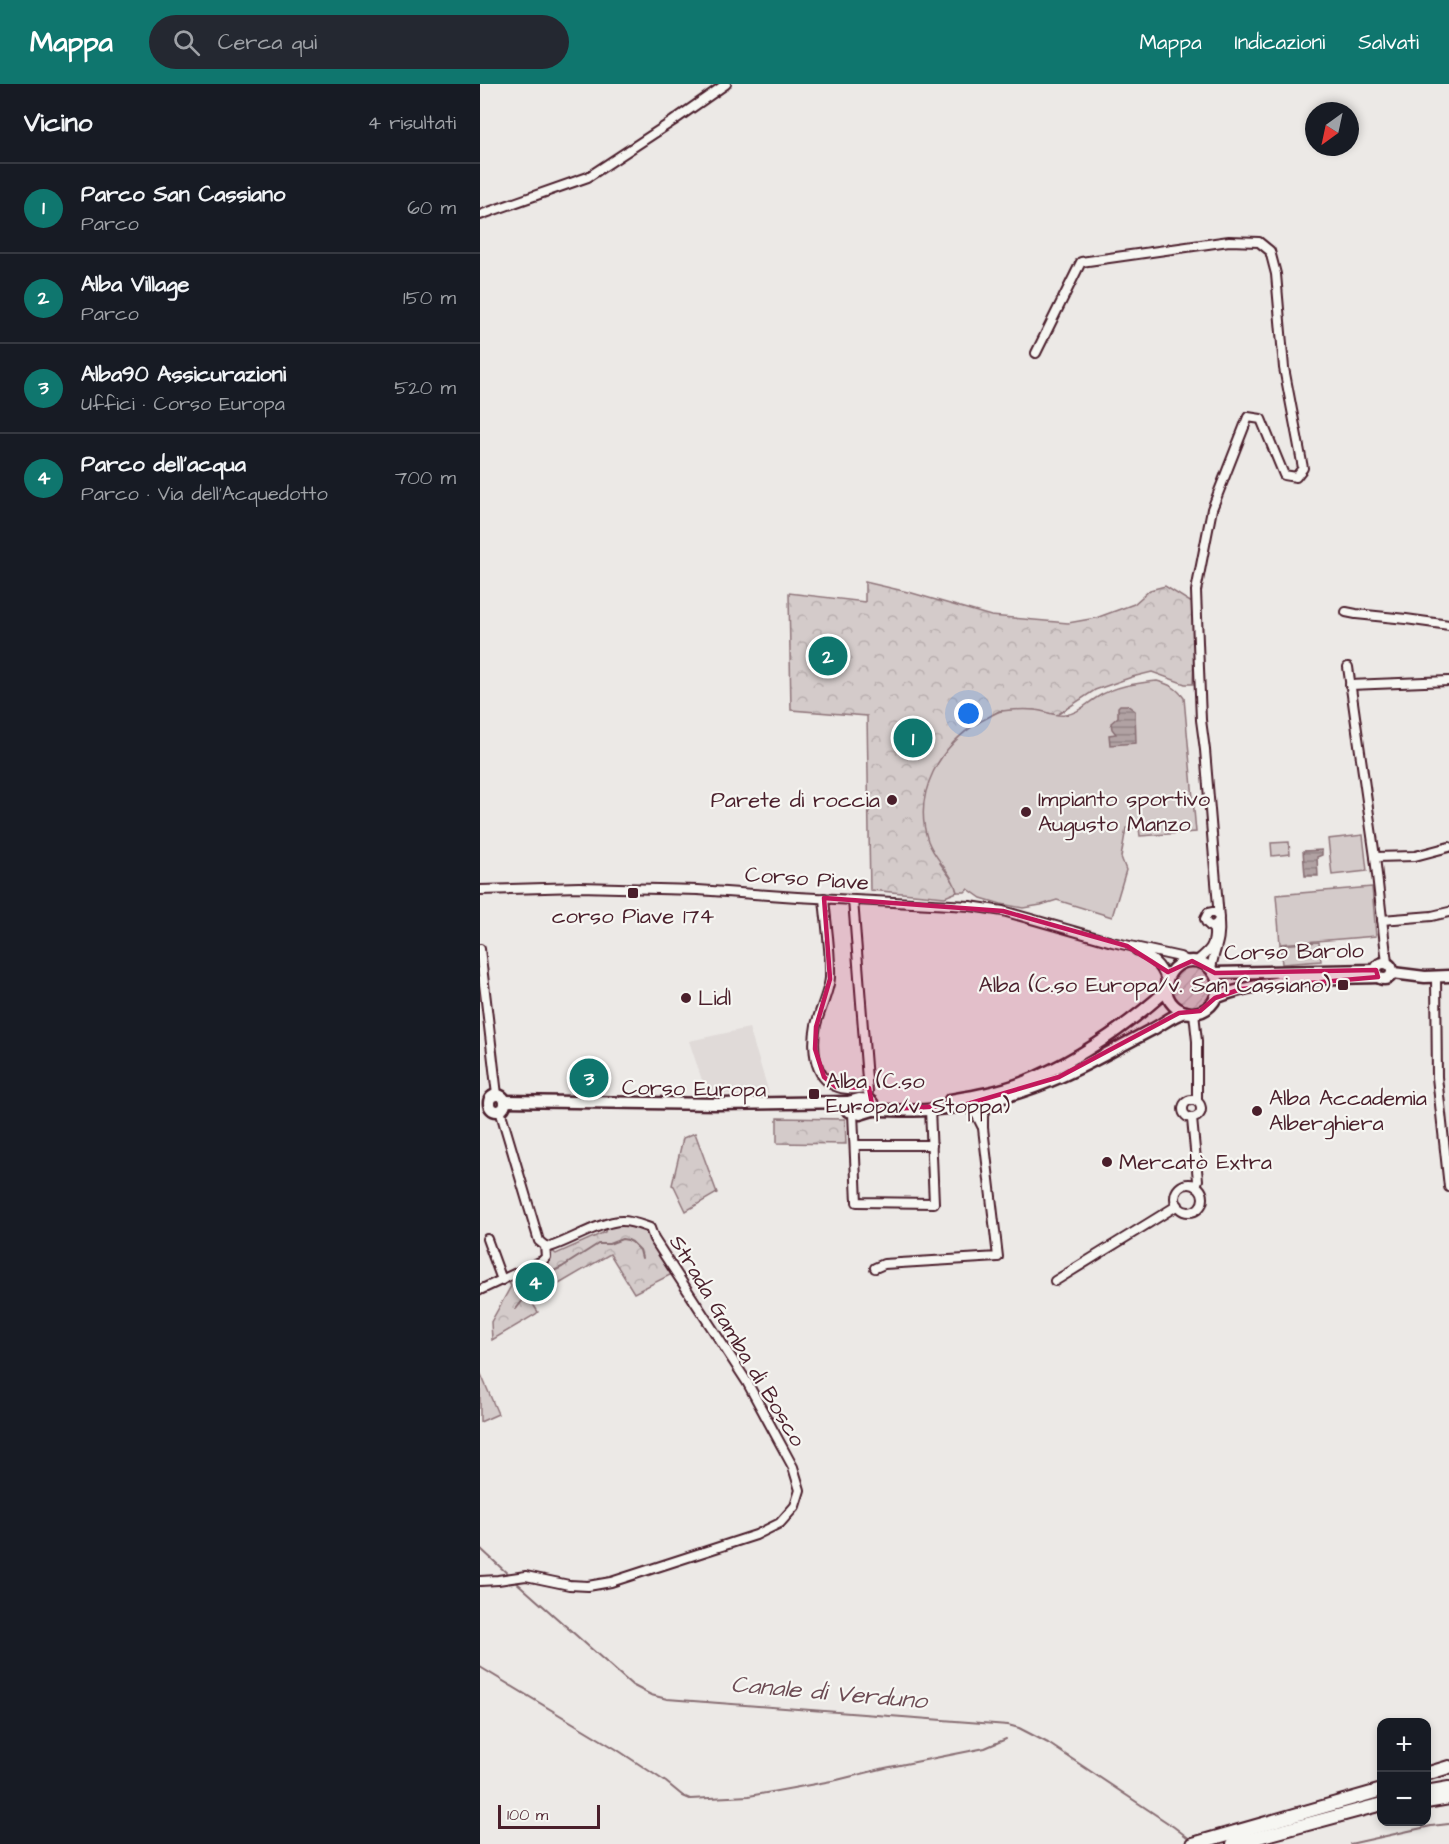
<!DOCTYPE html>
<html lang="it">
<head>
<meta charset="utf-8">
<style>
	body { margin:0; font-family:"Architects Daughter",sans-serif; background:#242831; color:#f1f3f6 }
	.controls { position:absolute; right:18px; bottom:18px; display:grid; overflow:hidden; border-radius:12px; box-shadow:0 3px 9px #0003 }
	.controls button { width:54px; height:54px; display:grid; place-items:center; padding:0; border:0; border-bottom:2px solid #363941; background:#171b24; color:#f1f3f6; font:30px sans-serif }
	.compass { position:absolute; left:825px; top:18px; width:54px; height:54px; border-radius:50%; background:#171b24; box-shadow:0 3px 9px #0003; rotate:213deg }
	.scale { position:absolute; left:18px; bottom:15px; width:102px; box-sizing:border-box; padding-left:6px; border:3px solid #4a1f2b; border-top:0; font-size:16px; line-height:21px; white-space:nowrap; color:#4a1f2b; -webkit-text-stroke:4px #f6f6f2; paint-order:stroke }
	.you { position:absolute; left:489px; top:630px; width:21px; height:21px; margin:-15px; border:4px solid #fff; border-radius:50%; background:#1a73e8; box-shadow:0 0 0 9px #1a73e833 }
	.badge { display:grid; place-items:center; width:39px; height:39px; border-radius:50%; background:#0f766e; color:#fff; font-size:20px; font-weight:700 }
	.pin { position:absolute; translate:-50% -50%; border:3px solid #fff; box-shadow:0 2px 6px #0006 }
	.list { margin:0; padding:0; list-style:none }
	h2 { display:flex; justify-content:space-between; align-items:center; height:78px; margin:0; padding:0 24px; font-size:26px }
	h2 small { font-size:20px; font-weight:400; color:#9ea1a6 }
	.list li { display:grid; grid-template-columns:39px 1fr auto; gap:18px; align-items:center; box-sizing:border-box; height:90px; padding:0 24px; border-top:2px solid #363941 }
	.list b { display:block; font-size:22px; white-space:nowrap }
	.list p { margin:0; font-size:20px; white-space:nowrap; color:#9ea1a6 }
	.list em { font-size:20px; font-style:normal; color:#9ea1a6 }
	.icon { flex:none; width:33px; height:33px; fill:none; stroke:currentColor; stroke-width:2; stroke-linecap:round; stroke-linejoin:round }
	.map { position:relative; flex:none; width:969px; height:1760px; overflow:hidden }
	header { display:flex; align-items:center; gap:36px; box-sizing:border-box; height:84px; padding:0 30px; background:#0f766e; color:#fff }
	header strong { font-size:28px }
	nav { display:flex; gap:33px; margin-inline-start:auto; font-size:21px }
	.search { width:420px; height:54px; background:#242831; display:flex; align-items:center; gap:15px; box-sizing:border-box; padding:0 21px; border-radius:33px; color:#9ea1a6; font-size:22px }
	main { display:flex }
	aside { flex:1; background:#171b24 }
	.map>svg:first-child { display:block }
	.built { fill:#e0dad8 }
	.park { fill:url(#park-crowns); stroke:#8f757a; stroke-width:1.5 }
	.garden { fill:url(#garden-furrows); stroke:#8f757a; stroke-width:1.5 }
	.pitch { fill:#d4cbca; stroke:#8f757a; stroke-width:1.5 }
	.water { fill:url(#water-rules); stroke:#886e73; stroke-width:1.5 }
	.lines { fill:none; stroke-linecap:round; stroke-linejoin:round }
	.stream { stroke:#886e73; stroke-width:2 }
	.minor-casing { stroke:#4a1f2b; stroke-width:12 }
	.major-casing { stroke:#4a1f2b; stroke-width:15 }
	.highway-casing { stroke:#4a1f2b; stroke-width:16 }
	.minor { stroke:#f6f6f2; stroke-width:8 }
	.major { stroke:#f6f6f2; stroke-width:10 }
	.highway { stroke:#f6f6f2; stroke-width:12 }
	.marked { fill:#c2185b; fill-opacity:0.2; stroke:#c2185b; stroke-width:4.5; stroke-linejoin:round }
	.poi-dot { fill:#4a1f2b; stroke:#f6f6f2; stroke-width:2 }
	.labels { text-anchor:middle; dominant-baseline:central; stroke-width:4.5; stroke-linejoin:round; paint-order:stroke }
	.poi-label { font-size:22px; fill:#4a1f2b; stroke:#f6f6f2; text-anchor:start }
	.street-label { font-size:22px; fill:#4a1f2b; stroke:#f6f6f2 }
	.water-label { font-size:24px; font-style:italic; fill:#6e4d55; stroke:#f6f6f2 }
</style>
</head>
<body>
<header>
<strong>Mappa</strong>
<div class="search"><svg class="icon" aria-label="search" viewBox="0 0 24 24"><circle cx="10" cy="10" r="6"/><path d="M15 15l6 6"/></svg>Cerca qui</div>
<nav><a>Mappa</a><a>Indicazioni</a><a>Salvati</a></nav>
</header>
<main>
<aside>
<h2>Vicino<small>4 risultati</small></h2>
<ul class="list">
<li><span class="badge">1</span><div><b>Parco San Cassiano</b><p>Parco</p></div><em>60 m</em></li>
<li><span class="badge">2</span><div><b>Alba Village</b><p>Parco</p></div><em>150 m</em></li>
<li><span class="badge">3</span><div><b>Alba90 Assicurazioni</b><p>Uffici · Corso Europa</p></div><em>520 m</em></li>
<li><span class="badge">4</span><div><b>Parco dell'acqua</b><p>Parco · Via dell'Acquedotto</p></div><em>700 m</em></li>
</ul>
</aside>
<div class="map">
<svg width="969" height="1760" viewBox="0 0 969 1760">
	<defs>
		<pattern id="park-crowns" width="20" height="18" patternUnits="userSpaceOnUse" patternTransform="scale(1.5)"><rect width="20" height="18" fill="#d4cbca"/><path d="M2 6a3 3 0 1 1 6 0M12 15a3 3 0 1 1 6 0" fill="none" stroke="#b8aeae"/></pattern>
		<pattern id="garden-furrows" width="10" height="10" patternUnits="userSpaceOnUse" patternTransform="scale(1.5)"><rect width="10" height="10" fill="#d4cbca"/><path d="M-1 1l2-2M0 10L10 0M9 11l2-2" fill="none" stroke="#b8aeae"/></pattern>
		<pattern id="water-rules" width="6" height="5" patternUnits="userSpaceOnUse" patternTransform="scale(1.5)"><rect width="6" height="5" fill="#b1a2a3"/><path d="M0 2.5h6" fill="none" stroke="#928385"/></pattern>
	</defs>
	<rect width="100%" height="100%" fill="#ece9e6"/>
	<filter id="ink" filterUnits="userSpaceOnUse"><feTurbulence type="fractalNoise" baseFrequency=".0167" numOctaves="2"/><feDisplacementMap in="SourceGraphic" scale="12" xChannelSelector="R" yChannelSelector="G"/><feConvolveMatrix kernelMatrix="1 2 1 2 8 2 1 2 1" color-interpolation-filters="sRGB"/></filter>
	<g filter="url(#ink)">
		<path class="built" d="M 269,944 L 289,1009 L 227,1011 L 209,957 Z"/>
		<g class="park">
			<path d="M 385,498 L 432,509 L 511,532 L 588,539 L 616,534 L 654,520 L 670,506 L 685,502 L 712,519 L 715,542 L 713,600 L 705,600 L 672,588 L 652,593 L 615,606 L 577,631 L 554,626 L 519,627 L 492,643 L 460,779 L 475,800 L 477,808 L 465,813 L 390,806 L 387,632 L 311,626 L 309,509 L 385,518 Z"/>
			<path d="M 297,1034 L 365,1035 L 366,1060 L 297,1059 Z"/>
			<path d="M 215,1049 L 237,1109 L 206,1127 L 194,1102 L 192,1101 L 203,1054 Z"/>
			<path d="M 137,1139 L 152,1142 L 167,1148 L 192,1190 L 154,1209 L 130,1170 L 55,1214 L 51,1217 L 58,1228 L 56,1230 L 12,1256 L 11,1238 L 31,1202 L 28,1197 L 65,1179 L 68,1169 L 72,1167 L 76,1170 L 125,1148 L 126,1143 Z"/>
		</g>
		<circle class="garden" cx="712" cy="903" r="20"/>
		<g class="pitch">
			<path d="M 677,597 C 689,600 697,604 704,614 L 716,748 L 660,752 L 659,744 L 646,744 L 641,773 L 646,786 L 632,833 L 577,816 L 561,821 L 543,824 L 521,820 L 501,814 L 488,805 L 485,808 L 477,808 C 473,789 455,776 448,757 C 432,709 460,661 501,637 C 508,634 515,628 522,627 C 531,626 544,625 554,626 C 564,626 574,633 585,631 C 598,629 605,621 616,614 C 634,602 657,599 677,597 Z"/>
			<path d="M 883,751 L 887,787 L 852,791 L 848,755 Z"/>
			<path d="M 809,758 L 810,770 L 792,772 L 791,759 Z"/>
			<path d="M 892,803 L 896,852 L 800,860 L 796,811 Z"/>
			<path d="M 839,858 L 841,877 L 802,880 L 800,861 Z"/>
			<path d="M 0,1288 L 18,1330 L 0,1338 Z"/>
		</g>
		<g class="water">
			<path d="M 640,621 L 647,621 L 655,627 L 656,659 L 630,661 L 629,651 L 636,650 L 632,645 L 631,639 L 638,633 L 638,623 Z"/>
			<path d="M 842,766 L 842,771 L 837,773 L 838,792 L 825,792 L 823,767 Z"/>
		</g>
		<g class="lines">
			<g class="stream">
				<path d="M 36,1225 L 61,1193 L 82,1183 L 118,1160 L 129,1160 L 142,1155 L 148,1156 L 152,1158 L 160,1166 L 162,1174"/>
				<path d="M 0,1464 L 31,1493"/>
				<path d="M 35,1497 L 152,1601 L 171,1611 L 187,1615 L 528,1641 L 539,1644 L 568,1659 L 694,1743 L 711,1756"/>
				<path d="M 0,1583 L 136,1665 L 186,1698 L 203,1712 L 210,1715 L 269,1712 L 357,1696 L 405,1684 L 505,1664 L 526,1655"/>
				<path d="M 870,1760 L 951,1742 L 969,1740"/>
			</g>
			<g class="minor-casing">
				<g id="minor">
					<path d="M 0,131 L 108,93 L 193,37 L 246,0"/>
					<path d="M 556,269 L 601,178 L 749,157 L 779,158 L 790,167 L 796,190 L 804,284 L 823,384 L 816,393 L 804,391 L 781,335 L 768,333 L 732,425 L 716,507 L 721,636 L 725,666 L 739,834 C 737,844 727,844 725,835 L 728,829 L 733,828 L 738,832"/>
					<path d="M 866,528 L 876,530 L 926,535 L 969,541"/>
					<path d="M 868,583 L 895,773 L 907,879"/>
					<path d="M 870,601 L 969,597"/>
					<path d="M 895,773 L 935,772 L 969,763"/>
					<path d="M 0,806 L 99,803 L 218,806 L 317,813 L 490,822 L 523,827 L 632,858 L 700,873 L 707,877"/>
					<path d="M 344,814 C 346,840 351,867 350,893 C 350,905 339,928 336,941 C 332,962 333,992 355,1002 C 365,1007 378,1005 387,1004"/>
					<path d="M 373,816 L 388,1008"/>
					<path d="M 902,836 L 952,832 L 969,828"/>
					<path d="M 0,865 L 17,1011"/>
					<path d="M 656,866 C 671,873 681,880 686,896"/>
					<path d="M 717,877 C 729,867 735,863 734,846 L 730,842"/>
					<path d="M 731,885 C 734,865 741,859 739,837"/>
					<path d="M 956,893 L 957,993 L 969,1103"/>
					<path d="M 714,929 L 717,957 L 717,1017"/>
					<circle cx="712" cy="1025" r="9"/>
					<path d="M 484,1021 L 496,1030 L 502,1042"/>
					<path d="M 373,1029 L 377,1118 L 454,1119 L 450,1025"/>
					<path d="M 712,1035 L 718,1096 L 716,1102"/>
					<path d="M 375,1061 L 452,1061"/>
					<circle cx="709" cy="1114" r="14"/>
					<path d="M 7,1155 L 22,1196"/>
					<path d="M 395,1184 L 404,1180 L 518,1173 L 503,1044 L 503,1031 L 511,1016"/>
					<path d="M 575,1197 L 698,1121"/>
					<path d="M 0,1206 L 62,1177 L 66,1173 L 65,1162"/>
					<path d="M 0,1497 L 18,1496 L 46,1492 L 89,1501 L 108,1502 L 131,1498 L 276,1451 L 300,1439 L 315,1422 L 320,1406 L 313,1383 L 267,1298 L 174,1155 L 170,1144 C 161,1141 152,1137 142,1137 C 121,1137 90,1157 70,1163 L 65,1162 L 59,1157 L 20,1026"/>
				</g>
			</g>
			<g class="major-casing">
				<g id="major">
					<circle cx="712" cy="903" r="26"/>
					<circle cx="904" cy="887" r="8"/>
					<path d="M 734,889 L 896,886"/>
					<path d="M 913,889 L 945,893 L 969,892"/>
					<path d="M 735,914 C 786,894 844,894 898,893"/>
					<circle cx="17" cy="1019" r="8"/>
					<path d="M 379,1015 C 387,1015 395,1016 393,1026 L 380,1030 L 368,1027 L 366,1021 L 368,1018 Z"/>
					<path d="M 470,1016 C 494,1012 519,1008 542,999 C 595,978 643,945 686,907"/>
					<path d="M 25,1017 L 238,1020 L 368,1018"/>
					<path d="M 393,1026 C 411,1026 429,1027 447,1026 C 492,1023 539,1011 580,993 C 612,979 642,961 673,945 C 684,939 694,930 706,928"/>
				</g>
			</g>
			<g class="highway-casing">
				<g id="highway">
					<path d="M 946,1690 L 969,1683"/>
					<path d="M 946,1708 L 969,1704"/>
					<path d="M 946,1718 L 969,1714"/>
					<path d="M 713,1760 L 902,1706"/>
					<path d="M 753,1760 L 902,1720"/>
				</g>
			</g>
			<use href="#minor" class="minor"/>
			<use href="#major" class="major"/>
			<use href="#highway" class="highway"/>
		</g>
	</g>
	<path class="marked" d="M 344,814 L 523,827 L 647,862 L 688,888 L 712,877 L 735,889 L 896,886 L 898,893 L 761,905 L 735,914 L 720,927 L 699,929 L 579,993 L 484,1021 L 393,1026 L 389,1004 L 356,1003 L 344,993 L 335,965 L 336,943 L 350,895 Z"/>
	<g class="poi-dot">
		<circle cx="412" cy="716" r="6"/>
		<circle cx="546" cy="728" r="6"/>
		<rect x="147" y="803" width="12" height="12" rx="3"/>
		<rect x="857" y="895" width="12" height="12" rx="3"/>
		<circle cx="206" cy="914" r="6"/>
		<rect x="328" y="1004" width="12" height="12" rx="3"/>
		<circle cx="777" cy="1027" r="6"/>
		<circle cx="627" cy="1078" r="6"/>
	</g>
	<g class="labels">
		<g class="poi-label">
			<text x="558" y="715">Impianto sportivo<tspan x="558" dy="25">Augusto Manzo</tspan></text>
			<text x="400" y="716" text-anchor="end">Parete di roccia</text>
			<text x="153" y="832" text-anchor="middle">corso Piave 174</text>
			<text x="851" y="901" text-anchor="end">Alba (C.so Europa/v. San Cassiano)</text>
			<text x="218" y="914">Lidl</text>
			<text x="346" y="997">Alba (C.so<tspan x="346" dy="25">Europa/v. Stoppa)</tspan></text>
			<text x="789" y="1014">Alba Accademia<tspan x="789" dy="25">Alberghiera</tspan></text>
			<text x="639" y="1078">Mercatò Extra</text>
		</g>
		<g class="street-label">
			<text transform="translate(327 795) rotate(4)">Corso Piave</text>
			<text transform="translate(814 868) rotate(-1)">Corso Barolo</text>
			<text transform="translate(214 1005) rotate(1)">Corso Europa</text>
			<text transform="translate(257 1257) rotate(59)">Strada Gamba di Bosco</text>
		</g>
		<g class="water-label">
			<text transform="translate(349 1609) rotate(5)">Canale di Verduno</text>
		</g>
	</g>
</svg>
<div class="controls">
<button>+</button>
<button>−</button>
</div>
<svg class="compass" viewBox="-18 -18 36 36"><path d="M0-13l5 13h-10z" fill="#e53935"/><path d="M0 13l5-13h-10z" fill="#9ea1a6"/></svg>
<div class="scale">100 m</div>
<div class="you"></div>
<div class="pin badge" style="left:433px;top:654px">1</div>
<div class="pin badge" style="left:348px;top:572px">2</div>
<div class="pin badge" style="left:109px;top:994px">3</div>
<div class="pin badge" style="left:55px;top:1198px">4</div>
</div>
</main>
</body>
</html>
